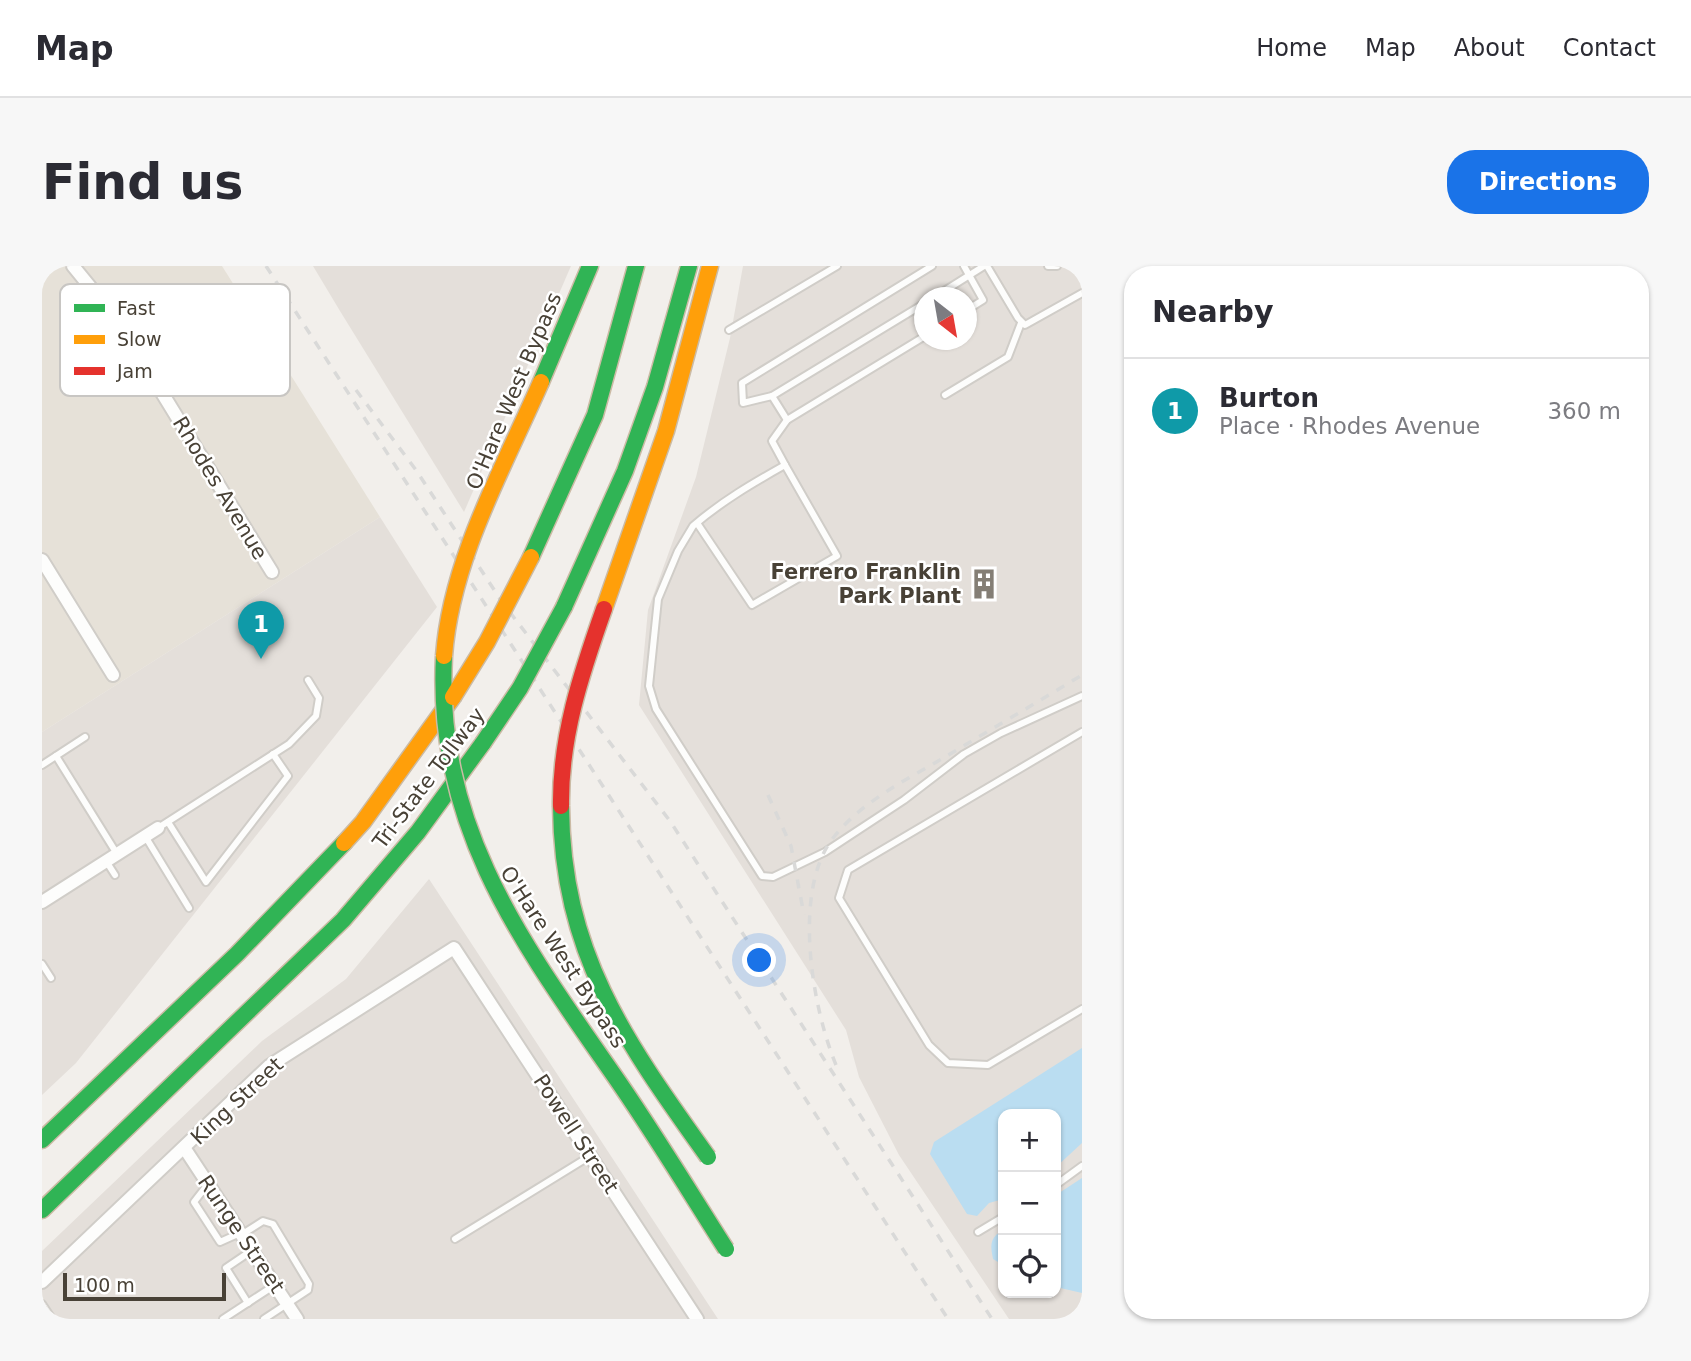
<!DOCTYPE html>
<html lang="en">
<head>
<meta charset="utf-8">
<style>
	body { margin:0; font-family:"DejaVu Sans",sans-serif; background:#f7f7f7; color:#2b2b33 }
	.controls { position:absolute; right:21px; bottom:21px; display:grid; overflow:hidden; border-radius:14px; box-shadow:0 2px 5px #0004 }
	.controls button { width:63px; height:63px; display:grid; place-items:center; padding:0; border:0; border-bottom:2px solid #e1e1e2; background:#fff; color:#2b2b33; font:35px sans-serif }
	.compass { position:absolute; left:872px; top:21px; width:63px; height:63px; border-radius:50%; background:#fff; box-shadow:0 2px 5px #0004; rotate:149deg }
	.scale { position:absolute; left:21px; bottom:18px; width:163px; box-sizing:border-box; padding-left:7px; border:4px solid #484136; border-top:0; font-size:19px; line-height:24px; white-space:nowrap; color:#484136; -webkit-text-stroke:5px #fff; paint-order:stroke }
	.you { position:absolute; left:718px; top:695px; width:24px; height:24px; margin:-18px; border:5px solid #fff; border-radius:50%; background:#1a73e8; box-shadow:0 0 0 10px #1a73e833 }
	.badge { display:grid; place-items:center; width:46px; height:46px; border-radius:50%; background:#1a73e8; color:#fff; font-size:23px; font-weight:700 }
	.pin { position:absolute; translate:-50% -58px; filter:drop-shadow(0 2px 4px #0008) }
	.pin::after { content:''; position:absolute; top:37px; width:24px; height:21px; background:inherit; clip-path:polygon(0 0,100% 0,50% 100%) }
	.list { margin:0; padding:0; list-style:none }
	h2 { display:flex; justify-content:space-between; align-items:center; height:91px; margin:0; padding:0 28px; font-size:30px }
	h2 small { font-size:23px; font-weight:400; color:#7c7c81 }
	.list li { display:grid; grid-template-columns:46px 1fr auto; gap:21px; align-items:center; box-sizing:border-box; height:105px; padding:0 28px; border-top:2px solid #e1e1e2 }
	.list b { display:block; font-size:26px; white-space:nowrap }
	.list p { margin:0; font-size:23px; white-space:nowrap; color:#7c7c81 }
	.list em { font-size:23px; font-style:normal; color:#7c7c81 }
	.icon { flex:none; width:38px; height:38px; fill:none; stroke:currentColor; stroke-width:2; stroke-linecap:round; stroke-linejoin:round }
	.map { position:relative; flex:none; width:1040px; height:1053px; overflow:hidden; border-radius:28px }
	header { display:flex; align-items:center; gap:42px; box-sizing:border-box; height:98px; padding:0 35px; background:#fff; border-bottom:2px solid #e1e1e2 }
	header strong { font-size:33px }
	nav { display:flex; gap:38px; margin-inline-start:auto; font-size:24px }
	.intro { display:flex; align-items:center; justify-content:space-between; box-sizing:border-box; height:168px; padding:0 42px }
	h1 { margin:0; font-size:49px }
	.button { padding:18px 32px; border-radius:28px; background:#1a73e8; color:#fff; font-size:24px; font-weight:700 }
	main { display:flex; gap:42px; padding:0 42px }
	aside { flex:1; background:#fff; border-radius:28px; box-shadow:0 2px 5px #0004 }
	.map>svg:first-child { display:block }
	.residential { fill:#e6e1d8 }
	.industrial { fill:#e4dfda; fill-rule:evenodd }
	.water { fill:#baddf1 }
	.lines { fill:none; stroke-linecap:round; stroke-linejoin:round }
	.lane-casing { stroke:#d0cdc8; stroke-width:10 }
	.street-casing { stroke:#d0cdc8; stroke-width:16 }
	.fast-casing { stroke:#cbbba5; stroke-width:19 }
	.slow-casing { stroke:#cbbba5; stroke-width:19 }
	.lane { stroke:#fdfdfc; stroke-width:6 }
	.street { stroke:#fdfdfc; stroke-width:12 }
	.fast { stroke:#30b455; stroke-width:16 }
	.slow { stroke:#ff9f0a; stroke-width:16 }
	.rail { stroke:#d9d9d8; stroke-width:3.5; stroke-dasharray:9 9; stroke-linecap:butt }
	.fast-bridge-casing { stroke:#cbbba5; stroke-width:19; stroke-linecap:butt }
	.slow-bridge-casing { stroke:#cbbba5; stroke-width:19; stroke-linecap:butt }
	.jam-bridge-casing { stroke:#cbbba5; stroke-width:19; stroke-linecap:butt }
	.fast-bridge { stroke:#30b455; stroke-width:16 }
	.slow-bridge { stroke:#ff9f0a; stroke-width:16 }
	.jam-bridge { stroke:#e5322d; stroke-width:16 }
	.labels { text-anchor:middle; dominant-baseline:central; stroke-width:5; stroke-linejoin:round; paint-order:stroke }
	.street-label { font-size:21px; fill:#484136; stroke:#fff }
	.poi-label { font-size:21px; font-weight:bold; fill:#484136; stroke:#fff; text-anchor:end }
	.key { fill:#fff; stroke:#c8c6c3; stroke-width:2 }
	.key-label { font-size:19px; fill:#484136 }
</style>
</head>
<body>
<header>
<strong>Map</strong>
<nav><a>Home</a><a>Map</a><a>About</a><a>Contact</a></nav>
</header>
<div class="intro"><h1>Find us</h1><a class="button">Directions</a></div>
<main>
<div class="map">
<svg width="1040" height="1053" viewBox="0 0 1040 1053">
	<rect width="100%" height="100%" fill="#f2efeb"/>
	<path class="residential" d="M 0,0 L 180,0 L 338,251 L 0,466 Z"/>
	<g class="industrial">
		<path d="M 271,0 L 529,0 L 422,246 L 298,45 Z"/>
		<path d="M 701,0 L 1040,0 L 1040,1053 L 967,1053 L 857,889 L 817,811 L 804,764 L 597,439 L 606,344 L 654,211 L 688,72 ZM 883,32 L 925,32 L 925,74 L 883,74 ZM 961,848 L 1014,848 L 1014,1027 L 961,1027 Z"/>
		<path d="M 338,251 L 395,341 L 34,797 L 0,829 L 0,466 Z"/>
		<path d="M 387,613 L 676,1053 L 0,1053 L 0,985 L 220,775 L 304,713 Z"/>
	</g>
	<g class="water">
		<path d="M 1040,782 L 1040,877 L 1014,901 L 1014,848 L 961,848 L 961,933 L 947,937 L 935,950 L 925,948 L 888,888 L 892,876 Z"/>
		<path d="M 1040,912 L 1040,1027 L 1014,1021 L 1014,929 Z"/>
		<path d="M 961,964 L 961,999 L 951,993 C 948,978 948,972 961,964 Z"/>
	</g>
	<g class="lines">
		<g class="lane-casing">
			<g id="lane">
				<path d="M 922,0 L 941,34 L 925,44"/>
				<path d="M 945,0 L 976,52 L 983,59 L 1040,27"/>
				<path d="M 1006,0 L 1015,0"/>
				<path d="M 891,32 L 942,0"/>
				<path d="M 883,37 L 730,130 L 701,137 L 700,117 L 890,0"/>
				<path d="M 687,64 L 795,0"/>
				<path d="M 903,129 L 966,91 L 979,57"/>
				<path d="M 730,130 L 745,154"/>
				<path d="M 743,199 L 730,175 L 745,154 L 883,70"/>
				<path d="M 655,257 L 710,339 L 795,290 L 743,199 C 711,217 680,235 651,260 L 636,285 L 616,333 L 607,420 L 614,443 L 720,610 L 731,611 L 783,586 L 862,534 L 922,488 L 959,467 L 1040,430"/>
				<path d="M 1040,466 L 806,604 L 797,632 L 887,779 L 906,797 L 946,799 L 1040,743"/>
				<path d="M 14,490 L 75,588"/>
				<path d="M 0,499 L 43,471"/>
				<path d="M 126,556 L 164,616 L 246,510 L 231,488"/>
				<path d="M 116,562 L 247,478 L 274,450 L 277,432 L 266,414"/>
				<path d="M 103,570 L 147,642"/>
				<path d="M 64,595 L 73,609"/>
				<path d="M 0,698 L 9,712"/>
				<path d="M 166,918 L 152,936 L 178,976 L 198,967"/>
				<path d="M 1014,919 L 1040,900"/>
				<path d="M 936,966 L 961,951"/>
				<path d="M 199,969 L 221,955 L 231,958 L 267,1018 L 266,1024 L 222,1053"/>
				<path d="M 413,973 L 548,890"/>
				<path d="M 206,1037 L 184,1002 L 209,985"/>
				<path d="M 0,1038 L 10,1053"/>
				<path d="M 181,1053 L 233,1019"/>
			</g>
		</g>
		<g class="street-casing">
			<g id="street">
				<path d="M 31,0 L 76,55 L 230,306"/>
				<path d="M 0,294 L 71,409"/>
				<path d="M 0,636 L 116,562"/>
				<path d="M 143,883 L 255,1053"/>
				<path d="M 0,1016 L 227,800 L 412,682 L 655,1053"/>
			</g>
		</g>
		<g class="fast-casing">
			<g id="fast">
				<path d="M 499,116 L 548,0"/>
				<path d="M 489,291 L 553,149 L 594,0"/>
				<path d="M 522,341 L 583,205 L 613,121 L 647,0"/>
				<path d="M 0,874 L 195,688 L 302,577"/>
				<path d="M 0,944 L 301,654 L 376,566 L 441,477"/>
			</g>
		</g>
		<g class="slow-casing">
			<g id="slow">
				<path d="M 562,343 L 624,165 L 668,0"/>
				<path d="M 302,577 L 321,556 L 411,431"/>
			</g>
		</g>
		<use href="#lane" class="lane"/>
		<use href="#street" class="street"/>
		<use href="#fast" class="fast"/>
		<use href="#slow" class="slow"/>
		<g class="rail">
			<path d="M 224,0 L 906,1053"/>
			<path d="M 314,124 L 374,204 L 460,336 L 628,555 L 950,1053"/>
			<path d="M 726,529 L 749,580 L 762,649"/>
			<path d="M 794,799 C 770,741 750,625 791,572 C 819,536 864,514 903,491 C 948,464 994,437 1040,409"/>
		</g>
		<g class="fast-bridge-casing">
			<g id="fast-bridge">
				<path d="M 402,390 C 393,565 484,682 578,818 C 615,872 649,928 684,983"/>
				<path d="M 441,477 L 478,422 L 522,341"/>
				<path d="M 519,540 C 520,688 584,776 666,891"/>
			</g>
		</g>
		<g class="slow-bridge-casing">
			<g id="slow-bridge">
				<path d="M 402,390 C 409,294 461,203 499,116"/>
				<path d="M 411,431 L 445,376 L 489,291"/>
			</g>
		</g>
		<g class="jam-bridge-casing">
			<path id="jam-bridge" d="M 519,540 C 518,471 539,408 562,343"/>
		</g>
		<use href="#fast-bridge" class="fast-bridge"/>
		<use href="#slow-bridge" class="slow-bridge"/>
		<use href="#jam-bridge" class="jam-bridge"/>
	</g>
	<defs>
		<g id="building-bare" transform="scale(2.415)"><path d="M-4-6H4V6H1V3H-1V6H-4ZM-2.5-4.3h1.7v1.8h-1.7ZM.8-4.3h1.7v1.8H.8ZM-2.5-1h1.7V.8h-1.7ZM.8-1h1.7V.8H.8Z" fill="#847e75" stroke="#fff" stroke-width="2.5" paint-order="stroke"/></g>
	</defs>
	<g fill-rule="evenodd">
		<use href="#building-bare" x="942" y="318"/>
	</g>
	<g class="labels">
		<g class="street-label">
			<text transform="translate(472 125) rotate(-67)">O'Hare West Bypass</text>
			<text transform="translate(178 222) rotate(59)">Rhodes Avenue</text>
			<text transform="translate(387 512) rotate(-53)">Tri-State Tollway</text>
			<text transform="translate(521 691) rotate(57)">O'Hare West Bypass</text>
			<text transform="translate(195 835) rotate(-43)">King Street</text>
			<text transform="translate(534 868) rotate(57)">Powell Street</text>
			<text transform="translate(199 968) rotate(56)">Runge Street</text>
		</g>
		<g class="poi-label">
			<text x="919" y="306">Ferrero Franklin<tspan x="919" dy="24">Park Plant</tspan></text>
		</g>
	</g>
	<rect x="18" y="18" width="230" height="112" rx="10" class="key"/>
	<rect x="32" y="38" width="31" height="8" fill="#30b455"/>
	<rect x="32" y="69" width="31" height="9" fill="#ff9f0a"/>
	<rect x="32" y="101" width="31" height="8" fill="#e5322d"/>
	<g class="key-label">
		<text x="75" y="49">Fast</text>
		<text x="75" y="80">Slow</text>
		<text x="75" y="112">Jam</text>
	</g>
</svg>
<div class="controls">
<button>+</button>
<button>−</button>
<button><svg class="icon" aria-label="locate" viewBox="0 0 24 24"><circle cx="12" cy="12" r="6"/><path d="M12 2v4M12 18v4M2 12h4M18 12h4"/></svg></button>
</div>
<svg class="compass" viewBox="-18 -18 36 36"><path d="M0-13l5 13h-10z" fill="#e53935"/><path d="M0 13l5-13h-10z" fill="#7c7c81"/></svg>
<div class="scale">100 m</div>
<div class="you"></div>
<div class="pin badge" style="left:219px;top:393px;background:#0f9aa8">1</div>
</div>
<aside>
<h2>Nearby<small></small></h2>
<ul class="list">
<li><span class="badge" style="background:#0f9aa8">1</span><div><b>Burton</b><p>Place · Rhodes Avenue</p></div><em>360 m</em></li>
</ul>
</aside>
</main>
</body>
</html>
